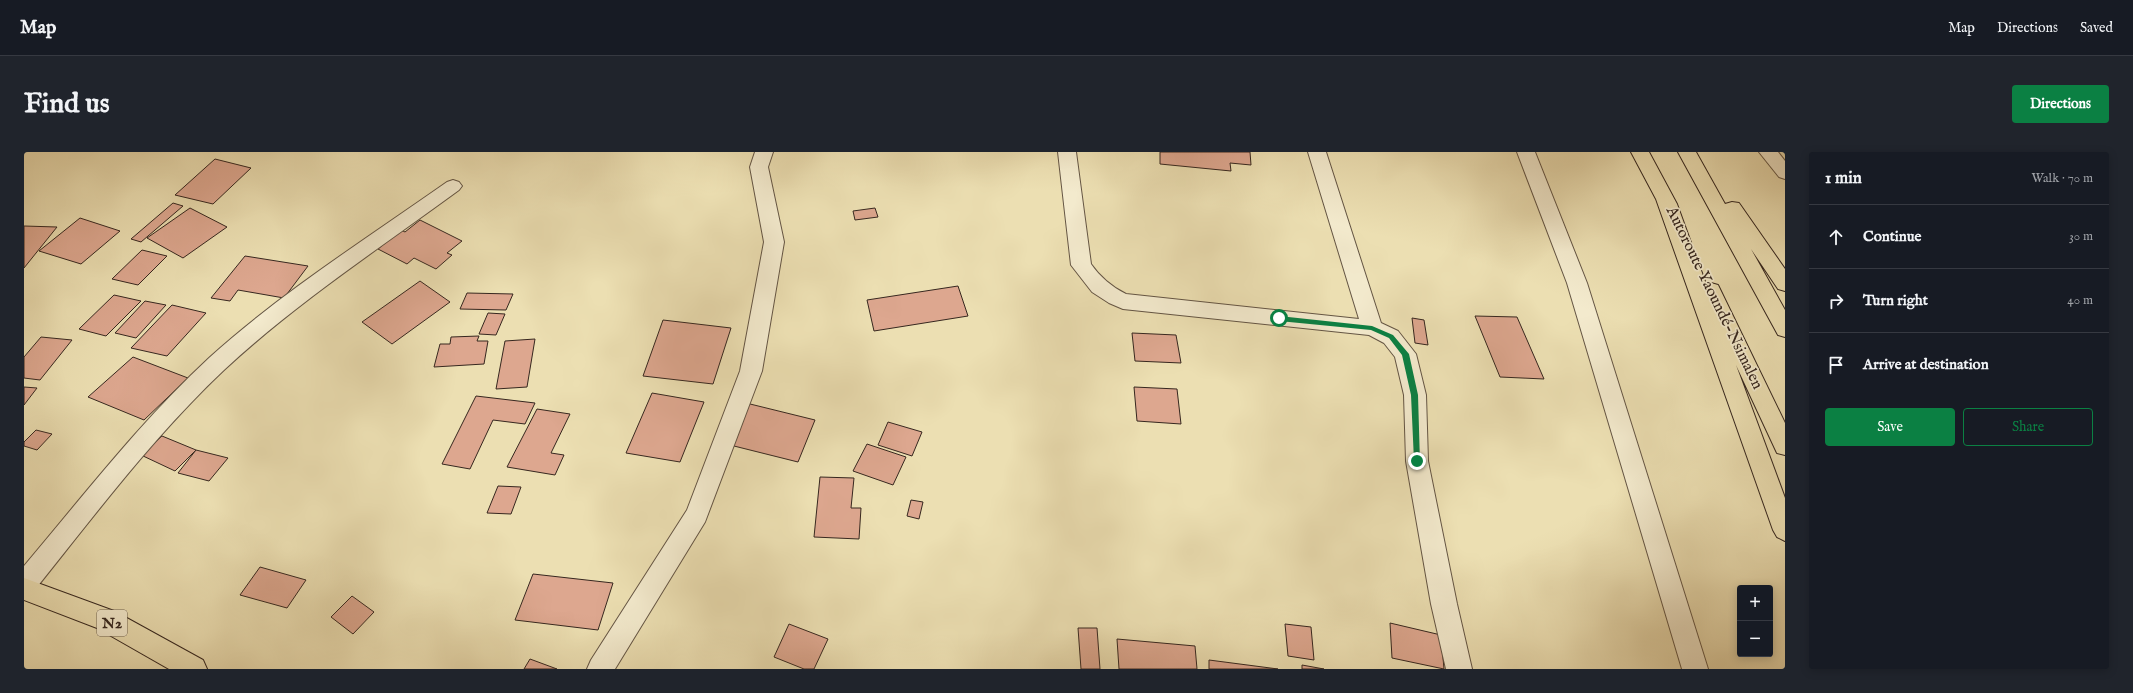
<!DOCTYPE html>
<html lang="en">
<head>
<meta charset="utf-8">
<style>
	body { margin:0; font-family:"IM FELL English",serif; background:#20242c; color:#f1f3f6 }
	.controls { position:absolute; right:12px; bottom:12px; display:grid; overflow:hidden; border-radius:4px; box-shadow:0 2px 10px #0003 }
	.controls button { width:36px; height:36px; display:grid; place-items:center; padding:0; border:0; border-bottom:1px solid #363941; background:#171b24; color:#f1f3f6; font:20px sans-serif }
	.stop { position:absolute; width:12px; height:12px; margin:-9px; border:3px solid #0b8043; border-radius:50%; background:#fff }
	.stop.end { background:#0b8043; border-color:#fff; box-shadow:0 1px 4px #0008 }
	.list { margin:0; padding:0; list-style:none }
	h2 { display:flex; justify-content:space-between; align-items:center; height:52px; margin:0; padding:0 16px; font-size:17px }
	h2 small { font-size:13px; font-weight:400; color:#9ea1a6 }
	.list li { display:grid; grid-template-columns:26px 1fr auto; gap:12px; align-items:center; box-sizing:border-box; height:64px; padding:0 16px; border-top:1px solid #363941 }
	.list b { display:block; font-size:15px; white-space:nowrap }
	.list em { font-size:13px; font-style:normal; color:#9ea1a6 }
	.actions { display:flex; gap:8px; padding:12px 16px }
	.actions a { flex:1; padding:9px 0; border:1px solid #0b8043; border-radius:4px; text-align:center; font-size:14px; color:#0b8043 }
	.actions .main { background:#0b8043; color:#fff }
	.icon { flex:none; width:22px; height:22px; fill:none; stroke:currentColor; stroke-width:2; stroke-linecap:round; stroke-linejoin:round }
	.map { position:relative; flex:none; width:1761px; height:517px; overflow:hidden; border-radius:4px }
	header { display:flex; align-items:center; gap:24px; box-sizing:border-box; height:56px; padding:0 20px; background:#171b24; border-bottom:1px solid #363941 }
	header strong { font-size:19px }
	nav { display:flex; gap:22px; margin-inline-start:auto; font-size:14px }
	.intro { display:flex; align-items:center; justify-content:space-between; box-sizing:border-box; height:96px; padding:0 24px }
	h1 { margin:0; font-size:28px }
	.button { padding:10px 18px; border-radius:4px; background:#0b8043; color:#fff; font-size:14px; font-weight:700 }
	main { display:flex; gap:24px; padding:0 24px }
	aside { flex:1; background:#171b24; border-radius:4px; box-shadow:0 2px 10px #0003 }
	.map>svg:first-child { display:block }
	.building { fill:#dda78f; stroke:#36271f }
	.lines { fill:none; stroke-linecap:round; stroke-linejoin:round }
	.minor-casing { stroke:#645544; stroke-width:2 }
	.trunk-casing { stroke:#36271f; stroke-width:2 }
	.motorway-casing { stroke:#36271f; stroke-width:2 }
	.minor { fill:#f3eacd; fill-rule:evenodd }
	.trunk { fill:#ecdfb2; fill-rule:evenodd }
	.motorway { fill:#ecdfb2; fill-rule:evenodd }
	.route { fill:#0b8043 }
	.labels { text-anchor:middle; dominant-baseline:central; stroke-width:3.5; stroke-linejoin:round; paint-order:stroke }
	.shield { fill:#f3eacd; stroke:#6f6253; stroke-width:1 }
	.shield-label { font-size:15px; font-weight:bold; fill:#36271f }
	.street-label { font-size:16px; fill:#36271f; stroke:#f3eacd }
</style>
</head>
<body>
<header>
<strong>Map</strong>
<nav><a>Map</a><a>Directions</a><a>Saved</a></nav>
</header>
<div class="intro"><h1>Find us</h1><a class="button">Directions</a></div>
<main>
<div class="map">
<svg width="1761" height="517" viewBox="0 0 1761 517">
	<rect width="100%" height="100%" fill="#ecdfb2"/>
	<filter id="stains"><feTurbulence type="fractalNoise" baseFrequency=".005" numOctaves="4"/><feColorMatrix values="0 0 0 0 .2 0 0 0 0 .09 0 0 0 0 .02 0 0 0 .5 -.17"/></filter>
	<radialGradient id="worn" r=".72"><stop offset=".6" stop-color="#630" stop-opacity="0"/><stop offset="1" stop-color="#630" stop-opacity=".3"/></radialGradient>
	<g class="building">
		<path d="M 1136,0 L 1226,0 L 1227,13 L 1206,11 L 1207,19 L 1136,12 Z"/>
		<path d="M 191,7 L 227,16 L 189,52 L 151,43 Z"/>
		<path d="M 149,51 L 159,54 L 117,90 L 107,87 Z"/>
		<path d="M 166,56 L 203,75 L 159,106 L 123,86 Z"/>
		<path d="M 851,56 L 854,65 L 831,68 L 829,59 Z"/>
		<path d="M 56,66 L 96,79 L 57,112 L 15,99 Z"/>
		<path d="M 396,68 L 438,89 L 423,101 L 428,103 L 412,117 L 390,106 L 383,112 L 354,97 L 377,78 L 381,80 Z"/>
		<path d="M 0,74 L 33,75 L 0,116 Z"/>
		<path d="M 118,98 L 143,104 L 114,133 L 88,127 Z"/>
		<path d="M 221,104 L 284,114 L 260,146 L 214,138 L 206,149 L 187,146 Z"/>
		<path d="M 396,129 L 426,150 L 368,192 L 338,170 Z"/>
		<path d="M 934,134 L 944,164 L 850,179 L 843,148 Z"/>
		<path d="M 443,141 L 489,142 L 482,158 L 436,157 Z"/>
		<path d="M 90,143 L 117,149 L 82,184 L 55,177 Z"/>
		<path d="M 121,149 L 142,153 L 112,186 L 91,181 Z"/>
		<path d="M 148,153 L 182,161 L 143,204 L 107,196 Z"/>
		<path d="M 464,161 L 481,162 L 472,183 L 455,182 Z"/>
		<path d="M 1451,164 L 1493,165 L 1520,227 L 1476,225 Z"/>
		<path d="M 1388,166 L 1400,168 L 1404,193 L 1391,191 Z"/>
		<path d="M 639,168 L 707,176 L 689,232 L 619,224 Z"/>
		<path d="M 1108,181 L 1152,183 L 1157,211 L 1111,209 Z"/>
		<path d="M 455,184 L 453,189 L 464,189 L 460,212 L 410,215 L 416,192 L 426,192 L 427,185 Z"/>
		<path d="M 17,185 L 48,188 L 16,228 L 0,226 L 0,205 Z"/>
		<path d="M 511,187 L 503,235 L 472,237 L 481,189 Z"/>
		<path d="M 109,205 L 164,226 L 120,268 L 64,245 Z"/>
		<path d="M 0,235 L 13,236 L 0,253 Z"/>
		<path d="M 1110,235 L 1153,237 L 1157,272 L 1113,269 Z"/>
		<path d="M 628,241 L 680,250 L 656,310 L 602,301 Z"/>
		<path d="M 452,244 L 511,251 L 501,272 L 469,268 L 446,317 L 418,312 Z"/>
		<path d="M 722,251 L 791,268 L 774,310 L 702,292 Z"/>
		<path d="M 513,257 L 546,262 L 527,301 L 540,303 L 531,323 L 483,315 Z"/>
		<path d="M 864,270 L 898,280 L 888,304 L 854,293 Z"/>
		<path d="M 12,278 L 28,282 L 13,298 L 0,294 L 0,290 Z"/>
		<path d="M 138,284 L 172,298 L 151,319 L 117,303 Z"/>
		<path d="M 843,292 L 882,305 L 869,333 L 829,319 Z"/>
		<path d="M 172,298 L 204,306 L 185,329 L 154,321 Z"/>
		<path d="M 796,325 L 830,326 L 827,356 L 837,356 L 835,387 L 790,385 Z"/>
		<path d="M 474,334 L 497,335 L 487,362 L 463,361 Z"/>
		<path d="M 887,348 L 899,350 L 895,367 L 883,364 Z"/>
		<path d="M 236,415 L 282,428 L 263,456 L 216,443 Z"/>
		<path d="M 509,422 L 589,431 L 574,478 L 491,468 Z"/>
		<path d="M 328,444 L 350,460 L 329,482 L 307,465 Z"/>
		<path d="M 1366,471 L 1417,483 L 1420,517 L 1368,506 Z"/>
		<path d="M 765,472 L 804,487 L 790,517 L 780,517 L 750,505 Z"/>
		<path d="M 1261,472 L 1287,475 L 1290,508 L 1264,504 Z"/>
		<path d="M 1054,476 L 1073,476 L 1076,517 L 1057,517 Z"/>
		<path d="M 1093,487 L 1171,494 L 1173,517 L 1095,517 Z"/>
		<path d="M 506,507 L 533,517 L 500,517 Z"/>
		<path d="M 1185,508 L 1254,517 L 1185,517 Z"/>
		<path d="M 1278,513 L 1300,517 L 1278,517 Z"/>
	</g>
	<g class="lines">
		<g class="minor-casing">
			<g id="minor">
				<path d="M 731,0 L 749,0 L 744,15 L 760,90 L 738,219 L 681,370 L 591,517 L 563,517 L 567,508 L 663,358 L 716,219 L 740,90 L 726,15 Z"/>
				<path d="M 1034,0 L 1052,0 L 1067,112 C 1076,125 1088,135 1102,142 L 1335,167 L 1284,0 L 1302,0 L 1357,171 L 1374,179 L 1392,202 L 1402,243 L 1404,309 L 1433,452 L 1448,517 L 1422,517 L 1407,452 L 1382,309 L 1380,243 L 1371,205 L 1360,191 L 1345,183 L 1099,157 L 1085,151 L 1068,140 L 1047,113 Z"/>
				<path d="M 1493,0 L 1511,0 L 1563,131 L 1684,517 L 1658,517 L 1543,131 Z"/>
				<path d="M 1735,0 L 1754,0 L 1761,9 L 1761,27 L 1755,25 Z"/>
				<path d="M 429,28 L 435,30 L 438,34 L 435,38 C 356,96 272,151 200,218 C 129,285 70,364 9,440 L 0,443 L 0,414 C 60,343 117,269 185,206 C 258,140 342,87 423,30 Z"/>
			</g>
		</g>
		<g class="trunk-casing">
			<path id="trunk" d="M 0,426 L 90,459 L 179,508 L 183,517 L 145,517 L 73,476 L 0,448 Z"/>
		</g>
		<g class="motorway-casing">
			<g id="motorway">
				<path d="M 1607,0 L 1625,0 L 1653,52 L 1682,132 L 1687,131 L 1694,133 L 1761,271 L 1761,303 L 1753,301 L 1712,213 L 1761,346 L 1761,389 L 1753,385 L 1749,378 L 1632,47 Z"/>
				<path d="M 1654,0 L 1672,0 L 1701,52 L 1708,50 L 1715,51 L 1761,117 L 1761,139 L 1754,137 L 1727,97 L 1761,158 L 1761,185 L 1754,183 Z"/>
			</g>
		</g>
		<use href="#minor" class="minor"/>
		<use href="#trunk" class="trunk"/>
		<use href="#motorway" class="motorway"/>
	</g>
	<path class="route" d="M 1255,164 L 1348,174 L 1369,183 L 1385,202 L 1394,243 L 1396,311 L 1391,311 L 1390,309 L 1387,243 L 1378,203 L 1365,186 L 1347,178 L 1255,169 L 1252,166 Z"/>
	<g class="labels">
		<rect class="shield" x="73" y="458" width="30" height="26" rx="3"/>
		<g class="shield-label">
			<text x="88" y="471">N2</text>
		</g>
		<g class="street-label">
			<text transform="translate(1690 146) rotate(64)">Autoroute Yaoundé-Nsimalen</text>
		</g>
	</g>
	<rect width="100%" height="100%" filter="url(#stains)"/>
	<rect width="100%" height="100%" fill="url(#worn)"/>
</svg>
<div class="controls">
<button>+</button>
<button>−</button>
</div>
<div class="stop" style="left:1255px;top:166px"></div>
<div class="stop end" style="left:1393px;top:309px"></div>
</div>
<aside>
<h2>1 min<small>Walk · 70 m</small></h2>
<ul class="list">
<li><svg class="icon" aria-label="ahead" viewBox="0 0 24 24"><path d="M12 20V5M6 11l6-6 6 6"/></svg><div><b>Continue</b></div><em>30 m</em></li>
<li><svg class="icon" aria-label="right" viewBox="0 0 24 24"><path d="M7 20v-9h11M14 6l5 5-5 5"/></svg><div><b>Turn right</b></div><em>40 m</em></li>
<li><svg class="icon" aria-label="arrive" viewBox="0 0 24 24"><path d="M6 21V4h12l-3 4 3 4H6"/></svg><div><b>Arrive at destination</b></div></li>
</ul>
<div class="actions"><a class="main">Save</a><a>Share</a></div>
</aside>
</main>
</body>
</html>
